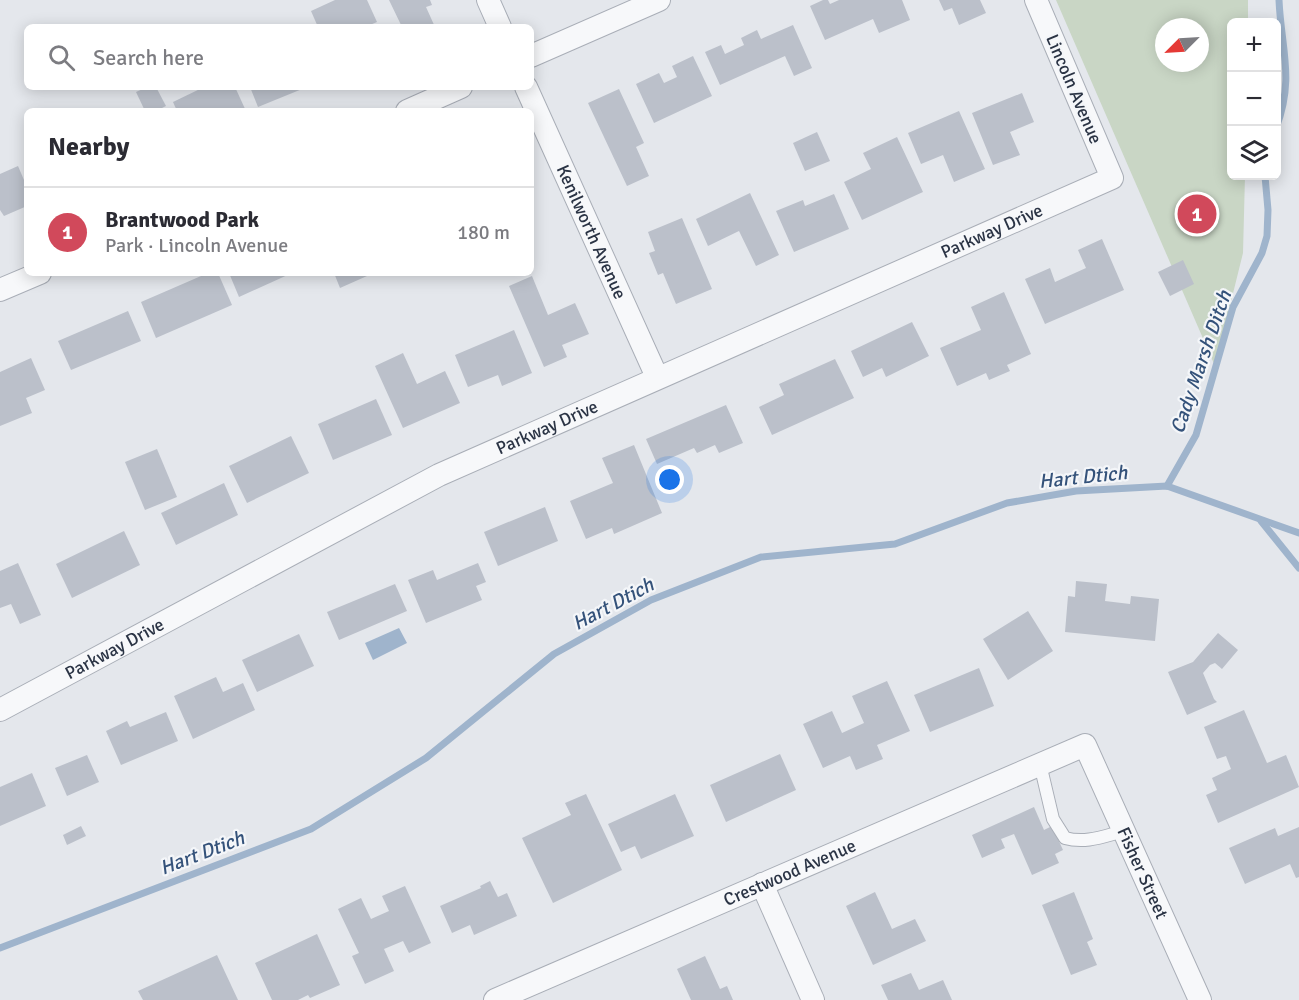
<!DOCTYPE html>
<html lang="en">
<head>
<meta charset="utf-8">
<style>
	body { margin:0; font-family:Signika,sans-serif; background:#f2f2f3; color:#2b2b33 }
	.controls { position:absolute; right:18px; top:18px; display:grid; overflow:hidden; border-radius:9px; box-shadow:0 3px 15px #0003 }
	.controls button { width:54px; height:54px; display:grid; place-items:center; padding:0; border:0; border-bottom:2px solid #e1e1e2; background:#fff; color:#2b2b33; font:30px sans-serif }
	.compass { position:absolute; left:1155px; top:18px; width:54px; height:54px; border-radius:50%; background:#fff; box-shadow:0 3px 15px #0003; rotate:246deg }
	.you { position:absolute; left:670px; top:480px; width:21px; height:21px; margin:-15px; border:4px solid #fff; border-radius:50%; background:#1a73e8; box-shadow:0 0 0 9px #1a73e833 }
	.badge { display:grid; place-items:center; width:39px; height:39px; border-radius:50%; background:#d1495b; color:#fff; font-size:20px; font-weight:700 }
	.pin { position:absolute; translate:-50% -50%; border:3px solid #fff; box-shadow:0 2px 6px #0006 }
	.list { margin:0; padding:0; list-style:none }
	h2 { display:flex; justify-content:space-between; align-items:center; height:78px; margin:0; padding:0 24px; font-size:26px }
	h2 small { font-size:20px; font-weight:400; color:#7c7c81 }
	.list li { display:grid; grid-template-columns:39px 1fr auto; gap:18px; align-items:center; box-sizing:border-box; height:90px; padding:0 24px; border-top:2px solid #e1e1e2 }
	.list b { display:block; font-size:22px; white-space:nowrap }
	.list p { margin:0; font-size:20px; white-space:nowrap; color:#7c7c81 }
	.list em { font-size:20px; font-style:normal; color:#7c7c81 }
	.icon { flex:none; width:33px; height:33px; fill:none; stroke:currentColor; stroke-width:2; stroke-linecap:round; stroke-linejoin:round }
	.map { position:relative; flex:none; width:1299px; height:1000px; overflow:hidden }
	.search { position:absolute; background:#fff; box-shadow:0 3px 15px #0003; left:24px; top:24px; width:510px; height:66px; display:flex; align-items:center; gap:15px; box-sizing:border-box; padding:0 21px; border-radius:9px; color:#7c7c81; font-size:22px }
	.panel { position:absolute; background:#fff; box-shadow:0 3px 15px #0003; left:24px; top:108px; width:510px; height:168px; border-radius:9px }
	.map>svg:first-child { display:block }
	.green { fill:#c9d6c5; fill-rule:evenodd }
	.water { fill:#9fb4cc }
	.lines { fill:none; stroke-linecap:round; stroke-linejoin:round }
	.stream { stroke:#9fb4cc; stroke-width:7 }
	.building { fill:#bbc0ca }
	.lane-casing { stroke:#a9aeb7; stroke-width:14 }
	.street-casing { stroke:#a9aeb7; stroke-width:24 }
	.lane { stroke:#f7f8fa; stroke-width:12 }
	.street { stroke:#f7f8fa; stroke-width:22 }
	.labels { text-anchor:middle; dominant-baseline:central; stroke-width:4.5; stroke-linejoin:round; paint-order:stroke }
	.street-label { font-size:18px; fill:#2b3445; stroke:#f4f6f9 }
	.water-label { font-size:20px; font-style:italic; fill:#34527a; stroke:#f4f6f9 }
</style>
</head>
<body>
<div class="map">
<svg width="1299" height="1000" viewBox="0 0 1299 1000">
	<rect width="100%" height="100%" fill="#e4e7ec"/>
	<path class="green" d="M 1056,0 L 1248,0 L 1248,22 L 1232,22 L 1232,176 L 1245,176 L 1243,253 L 1215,366 ZM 1164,27 L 1200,27 L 1200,63 L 1164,63 Z"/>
	<path class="water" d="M 399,628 L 407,643 L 373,660 L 365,643 Z"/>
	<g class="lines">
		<g class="stream">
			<path d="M 1276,128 C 1295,79 1281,48 1279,0"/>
			<path d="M 1167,486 L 1196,435 L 1233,307 L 1262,253 L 1267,236 L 1268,210 L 1265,176"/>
			<path d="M 1261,521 L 1299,568"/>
			<path d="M 0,948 L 311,829 L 426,758 L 554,654 L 651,600 L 761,557 L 895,544 L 1007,503 L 1076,491 L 1167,486 L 1299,533"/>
		</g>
	</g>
	<g class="building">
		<path d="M 335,0 L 367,0 L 377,22 L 365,27 L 318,27 L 311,11 Z"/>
		<path d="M 389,0 L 430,0 L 432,5 L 426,7 L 435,27 L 402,27 Z"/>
		<path d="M 823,0 L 828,0 L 830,4 L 839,0 L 902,0 L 910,20 L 879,33 L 873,19 L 825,40 L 810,6 Z"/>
		<path d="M 939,0 L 980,0 L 986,13 L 959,25 L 952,8 L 944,11 Z"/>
		<path d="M 793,25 L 812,68 L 794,76 L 785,56 L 720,85 L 705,52 L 721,45 L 725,54 L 744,45 L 741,38 L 757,30 L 761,39 Z"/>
		<path d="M 693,56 L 712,96 L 654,123 L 636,84 L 659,73 L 664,83 L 677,77 L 672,66 Z"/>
		<path d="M 147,87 L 156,87 L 166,106 L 156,111 L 145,111 L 136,92 Z"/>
		<path d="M 204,87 L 235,87 L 246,111 L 177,111 L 173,102 Z"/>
		<path d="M 250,87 L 307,87 L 258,107 Z"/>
		<path d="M 619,89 L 644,143 L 636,147 L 649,176 L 627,186 L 588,103 Z"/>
		<path d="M 1022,93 L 1034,122 L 1010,132 L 1020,155 L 993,165 L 972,113 Z"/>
		<path d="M 959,111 L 985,169 L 954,182 L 943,155 L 921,164 L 908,133 Z"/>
		<path d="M 817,132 L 830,161 L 805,171 L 793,143 Z"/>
		<path d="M 897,137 L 923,192 L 862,220 L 844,182 L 871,169 L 863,153 Z"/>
		<path d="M 18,166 L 27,187 L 27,206 L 4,216 L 0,210 L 0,174 Z"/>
		<path d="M 750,193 L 779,255 L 756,266 L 739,231 L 708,246 L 696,219 Z"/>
		<path d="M 834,194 L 849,229 L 794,252 L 776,211 L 803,200 L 805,206 Z"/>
		<path d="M 682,218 L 712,289 L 676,304 L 663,273 L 658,275 L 649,253 L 655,251 L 648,232 Z"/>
		<path d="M 1102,239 L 1124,290 L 1045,324 L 1025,279 L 1050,268 L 1055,282 L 1086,268 L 1078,250 Z"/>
		<path d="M 1183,260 L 1194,284 L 1170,296 L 1158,272 Z"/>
		<path d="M 208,273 L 218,273 L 232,305 L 156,338 L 141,302 Z"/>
		<path d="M 229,273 L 292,273 L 239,297 Z"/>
		<path d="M 334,273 L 366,273 L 367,276 L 340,288 Z"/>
		<path d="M 532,276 L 548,315 L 575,303 L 589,334 L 562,345 L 567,357 L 544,367 L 509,286 Z"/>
		<path d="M 1004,292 L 1031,354 L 1007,365 L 1010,371 L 989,380 L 986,373 L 957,386 L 940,348 L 981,330 L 971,307 Z"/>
		<path d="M 128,311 L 141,341 L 71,370 L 58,341 Z"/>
		<path d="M 912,322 L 929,356 L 886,377 L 882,368 L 863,377 L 851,351 Z"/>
		<path d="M 514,330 L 532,373 L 502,386 L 498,375 L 468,387 L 455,355 Z"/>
		<path d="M 403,353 L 417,384 L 445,371 L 460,403 L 403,428 L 375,366 Z"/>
		<path d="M 31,358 L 45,390 L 26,398 L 32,413 L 0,426 L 0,372 Z"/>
		<path d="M 835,359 L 854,398 L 772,435 L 759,407 L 784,395 L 779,384 Z"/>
		<path d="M 376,399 L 392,435 L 333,460 L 318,424 Z"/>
		<path d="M 726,405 L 743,443 L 719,453 L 715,445 L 697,453 L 694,448 L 657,464 L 646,439 Z"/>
		<path d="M 291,436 L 309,473 L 247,503 L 229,466 Z"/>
		<path d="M 634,445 L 662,513 L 614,534 L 612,528 L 586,539 L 570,501 L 613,483 L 602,458 Z"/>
		<path d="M 157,449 L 177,497 L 145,510 L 125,462 Z"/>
		<path d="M 224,483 L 238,515 L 176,545 L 161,513 Z"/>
		<path d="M 545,507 L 558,541 L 498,566 L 484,532 Z"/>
		<path d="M 124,531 L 140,565 L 72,598 L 56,564 Z"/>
		<path d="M 18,563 L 41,615 L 20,624 L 11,604 L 0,608 L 0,571 Z"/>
		<path d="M 478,563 L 486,582 L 476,586 L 482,600 L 426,623 L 408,580 L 433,570 L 437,580 Z"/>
		<path d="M 1076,581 L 1107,584 L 1105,601 L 1130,604 L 1131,596 L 1159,599 L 1155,641 L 1065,632 L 1068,596 L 1075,597 Z"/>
		<path d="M 395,584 L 407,611 L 339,640 L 327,612 Z"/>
		<path d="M 1028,611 L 1053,651 L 1008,680 L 983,639 Z"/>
		<path d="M 1218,633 L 1238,650 L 1222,669 L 1215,663 L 1210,665 L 1203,673 L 1214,699 L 1217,702 L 1187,715 L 1168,672 L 1193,662 Z"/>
		<path d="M 299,634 L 314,666 L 257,692 L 242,660 Z"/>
		<path d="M 979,668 L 994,706 L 930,732 L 914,695 Z"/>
		<path d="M 216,677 L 223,692 L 243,683 L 255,710 L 193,739 L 174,696 Z"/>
		<path d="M 887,681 L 910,731 L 877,745 L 883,759 L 856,770 L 850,756 L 823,768 L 803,724 L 832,711 L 842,733 L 864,723 L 852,696 Z"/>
		<path d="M 1244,710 L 1267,763 L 1286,755 L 1299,787 L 1218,823 L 1206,795 L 1217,790 L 1212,778 L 1231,769 L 1226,756 L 1217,759 L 1204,727 Z"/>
		<path d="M 166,712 L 178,741 L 121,765 L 106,731 L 127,721 L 130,727 Z"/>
		<path d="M 780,754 L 796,790 L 726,822 L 710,785 Z"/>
		<path d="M 87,755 L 99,782 L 67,796 L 55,768 Z"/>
		<path d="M 32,773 L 46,806 L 0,826 L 0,787 Z"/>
		<path d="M 586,794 L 622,870 L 553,903 L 522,838 L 571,815 L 565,803 Z"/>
		<path d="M 675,794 L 694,836 L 641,859 L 635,846 L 621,852 L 608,824 Z"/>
		<path d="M 1034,807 L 1044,830 L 1052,826 L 1063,850 L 1055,854 L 1059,863 L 1032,875 L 1014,834 L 1001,839 L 1005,848 L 982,858 L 972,835 Z"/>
		<path d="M 81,826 L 86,836 L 67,845 L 63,835 Z"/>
		<path d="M 1299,827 L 1299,877 L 1296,878 L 1290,864 L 1245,884 L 1229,848 L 1275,828 L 1278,836 Z"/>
		<path d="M 490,881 L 498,897 L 507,893 L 517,916 L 474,935 L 470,925 L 452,933 L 440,906 L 481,888 L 480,886 Z"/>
		<path d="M 405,886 L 431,943 L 409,953 L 403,941 L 384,949 L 394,971 L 365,984 L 352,956 L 359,953 L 338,909 L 361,898 L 371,919 L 389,911 L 382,896 Z"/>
		<path d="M 875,892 L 892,929 L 915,919 L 926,941 L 873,965 L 846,906 Z"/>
		<path d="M 1074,892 L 1093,939 L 1087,942 L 1097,965 L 1071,975 L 1042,905 Z"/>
		<path d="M 317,934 L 340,985 L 310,998 L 308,995 L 298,1000 L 272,1000 L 255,963 Z"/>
		<path d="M 217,955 L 238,1000 L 143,1000 L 138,991 Z"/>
		<path d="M 705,956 L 720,989 L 727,986 L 733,1000 L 691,1000 L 677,969 Z"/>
		<path d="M 911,973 L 919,990 L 943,980 L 952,1000 L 888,1000 L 881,985 Z"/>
	</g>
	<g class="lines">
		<g class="lane-casing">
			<path id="lane" d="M 1040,764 L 1053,819 L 1065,838 C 1086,844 1104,836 1124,831"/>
		</g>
		<g class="street-casing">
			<g id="street">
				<path d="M 488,0 L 500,27"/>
				<path d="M 531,56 L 659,0"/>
				<path id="s1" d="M 526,87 L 657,377"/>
				<path d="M 407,111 L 461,87"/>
				<path d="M 0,290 L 40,273"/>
				<path id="s2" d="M 0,710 L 439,475 L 1112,178 L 1036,0"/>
				<path d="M 762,884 L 813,1000"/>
				<path id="s3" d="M 495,1000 L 1085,745 L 1200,1000"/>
			</g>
		</g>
		<use href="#lane" class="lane"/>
		<use href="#street" class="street"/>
	</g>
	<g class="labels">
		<g class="street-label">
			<text transform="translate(1074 89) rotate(67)">Lincoln Avenue</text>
			<text stroke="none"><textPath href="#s2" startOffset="1102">Parkway Drive</textPath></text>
			<text stroke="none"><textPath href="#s1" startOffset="159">Kenilworth Avenue</textPath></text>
			<text stroke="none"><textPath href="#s2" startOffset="616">Parkway Drive</textPath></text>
			<text stroke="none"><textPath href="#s2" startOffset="130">Parkway Drive</textPath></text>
			<text stroke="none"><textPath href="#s3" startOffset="321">Crestwood Avenue</textPath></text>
			<text stroke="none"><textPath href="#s3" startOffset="783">Fisher Street</textPath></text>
		</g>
		<g class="water-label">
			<text transform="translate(1201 362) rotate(-71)">Cady Marsh Ditch</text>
			<text transform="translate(1083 477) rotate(-6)">Hart Dtich</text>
			<text transform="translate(613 604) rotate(-28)">Hart Dtich</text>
			<text transform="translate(202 853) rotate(-21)">Hart Dtich</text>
		</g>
	</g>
</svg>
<div class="controls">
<button>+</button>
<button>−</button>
<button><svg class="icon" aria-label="layers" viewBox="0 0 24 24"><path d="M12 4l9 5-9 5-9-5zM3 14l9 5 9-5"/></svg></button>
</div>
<svg class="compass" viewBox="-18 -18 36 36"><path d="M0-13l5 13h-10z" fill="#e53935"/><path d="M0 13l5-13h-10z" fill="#7c7c81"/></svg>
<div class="you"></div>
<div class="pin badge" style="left:1197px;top:214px">1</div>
<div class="search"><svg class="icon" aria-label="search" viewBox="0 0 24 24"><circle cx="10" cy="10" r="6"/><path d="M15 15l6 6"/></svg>Search here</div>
<section class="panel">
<h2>Nearby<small></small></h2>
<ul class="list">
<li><span class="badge">1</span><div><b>Brantwood Park</b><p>Park · Lincoln Avenue</p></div><em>180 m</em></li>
</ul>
</section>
</div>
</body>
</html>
